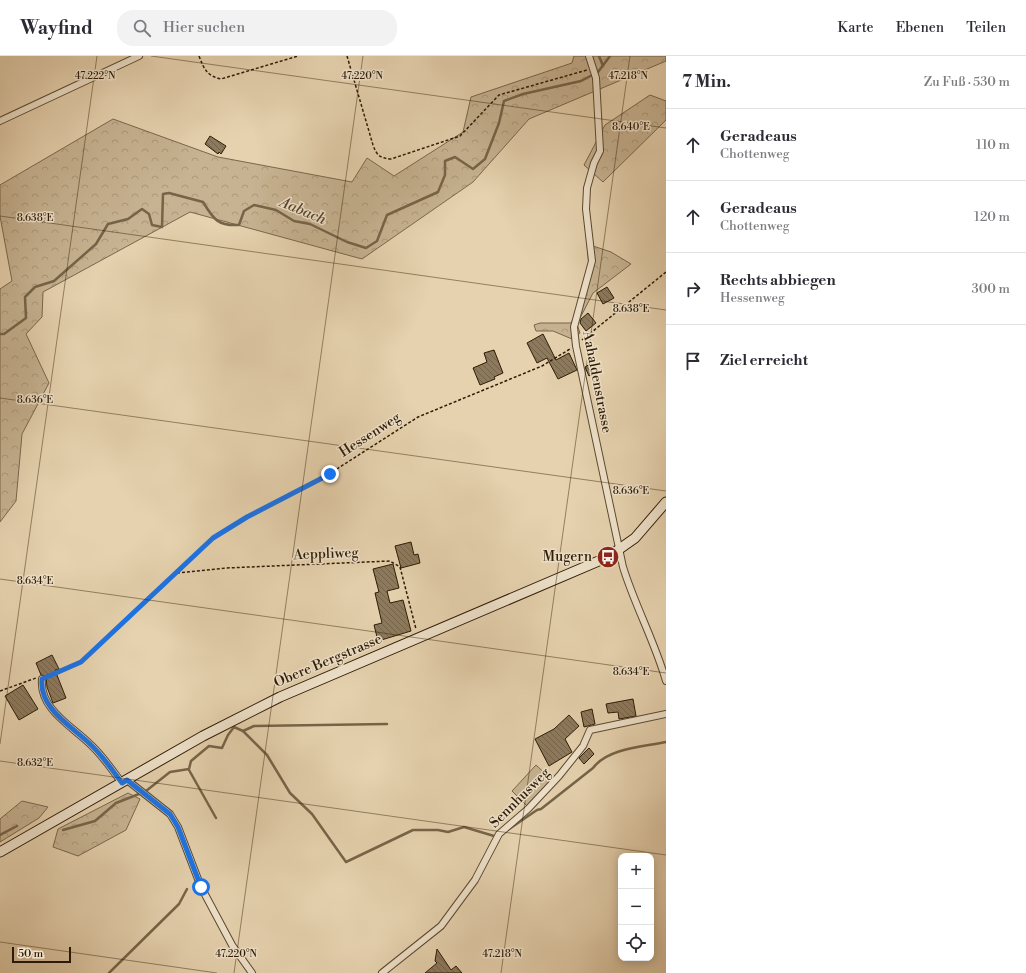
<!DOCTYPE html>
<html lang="de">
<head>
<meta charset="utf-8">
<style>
	body { margin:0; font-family:"Libre Bodoni",serif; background:#f2f2f3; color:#2b2b33 }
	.controls { position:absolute; right:12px; bottom:12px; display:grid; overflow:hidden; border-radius:8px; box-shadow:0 2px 10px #0003 }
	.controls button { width:36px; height:36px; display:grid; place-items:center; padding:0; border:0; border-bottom:1px solid #e1e1e2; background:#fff; color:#2b2b33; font:20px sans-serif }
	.scale { position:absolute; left:12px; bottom:10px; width:59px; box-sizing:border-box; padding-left:4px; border:2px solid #2d1b05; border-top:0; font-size:11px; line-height:14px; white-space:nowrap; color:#2d1b05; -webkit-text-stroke:3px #efe2cb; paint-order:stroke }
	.stop { position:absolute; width:12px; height:12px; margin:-9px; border:3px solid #1a73e8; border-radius:50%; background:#fff }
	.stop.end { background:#1a73e8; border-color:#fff; box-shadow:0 1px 4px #0008 }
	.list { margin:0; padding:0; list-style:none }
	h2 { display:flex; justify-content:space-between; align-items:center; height:52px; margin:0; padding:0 16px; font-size:17px }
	h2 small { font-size:13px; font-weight:400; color:#7c7c81 }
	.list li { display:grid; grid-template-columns:26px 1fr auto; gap:12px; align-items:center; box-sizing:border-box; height:72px; padding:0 16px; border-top:1px solid #e1e1e2 }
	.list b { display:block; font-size:15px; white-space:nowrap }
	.list p { margin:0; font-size:13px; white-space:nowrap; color:#7c7c81 }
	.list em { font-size:13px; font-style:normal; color:#7c7c81 }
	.icon { flex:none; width:22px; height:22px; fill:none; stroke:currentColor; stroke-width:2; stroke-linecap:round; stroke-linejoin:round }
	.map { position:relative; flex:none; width:666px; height:917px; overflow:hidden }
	header { display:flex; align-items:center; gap:24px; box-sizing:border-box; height:56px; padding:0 20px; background:#fff; border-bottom:1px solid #e1e1e2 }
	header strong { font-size:19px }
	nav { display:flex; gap:22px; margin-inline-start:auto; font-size:14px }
	.search { width:280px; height:36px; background:#f2f2f3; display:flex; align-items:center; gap:10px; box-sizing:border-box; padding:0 14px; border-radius:16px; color:#7c7c81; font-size:15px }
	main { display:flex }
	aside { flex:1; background:#fff }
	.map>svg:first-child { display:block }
	.grass { fill:#c7b392; stroke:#7a674c }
	.forest { fill:url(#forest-crowns); stroke:#7a674c }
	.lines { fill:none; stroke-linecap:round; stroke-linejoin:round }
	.stream { stroke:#766448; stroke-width:2.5 }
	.building { fill:url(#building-back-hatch); stroke:#2d1b05 }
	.street-casing { stroke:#5b4930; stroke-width:8 }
	.secondary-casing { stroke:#2d1b05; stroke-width:11 }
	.path { stroke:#2d1b05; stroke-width:1.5; stroke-dasharray:3 2; stroke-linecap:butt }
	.street { stroke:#efe2cb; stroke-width:6 }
	.secondary { stroke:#efe2cb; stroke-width:9 }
	.route { stroke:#1a73e8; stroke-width:5 }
	.ticks { fill:none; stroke:#2d1b05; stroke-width:1; stroke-opacity:0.45 }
	.labels { text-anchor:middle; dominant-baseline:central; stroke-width:3; stroke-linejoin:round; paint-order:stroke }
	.street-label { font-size:14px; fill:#2d1b05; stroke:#efe2cb }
	.poi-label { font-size:14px; fill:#2d1b05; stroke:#efe2cb; text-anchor:end }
	.water-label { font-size:15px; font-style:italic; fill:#58452c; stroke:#efe2cb }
	.ticks-label { font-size:10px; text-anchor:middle; fill:#2d1b05; stroke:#efe2cb; stroke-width:3; stroke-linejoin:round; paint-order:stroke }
</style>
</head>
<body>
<header>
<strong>Wayfind</strong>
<div class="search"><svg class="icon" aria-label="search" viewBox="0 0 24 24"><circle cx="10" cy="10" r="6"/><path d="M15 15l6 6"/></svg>Hier suchen</div>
<nav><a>Karte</a><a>Ebenen</a><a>Teilen</a></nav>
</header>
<main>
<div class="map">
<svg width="666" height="917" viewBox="0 0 666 917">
	<defs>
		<pattern id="forest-crowns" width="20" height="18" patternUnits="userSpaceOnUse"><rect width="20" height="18" fill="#c7b392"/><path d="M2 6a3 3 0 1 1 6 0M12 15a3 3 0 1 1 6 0" fill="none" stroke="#ab997c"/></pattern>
		<pattern id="building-back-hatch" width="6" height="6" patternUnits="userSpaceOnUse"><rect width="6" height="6" fill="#8d7a5d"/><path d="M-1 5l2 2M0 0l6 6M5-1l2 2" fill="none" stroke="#74634b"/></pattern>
	</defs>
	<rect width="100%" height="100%" fill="#e6d2af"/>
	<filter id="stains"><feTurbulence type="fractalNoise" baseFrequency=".005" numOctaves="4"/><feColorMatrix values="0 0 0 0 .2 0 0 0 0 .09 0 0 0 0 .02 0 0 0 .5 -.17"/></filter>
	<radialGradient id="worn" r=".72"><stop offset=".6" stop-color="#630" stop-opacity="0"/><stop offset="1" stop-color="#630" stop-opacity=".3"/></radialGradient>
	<path class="grass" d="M 536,709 L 552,724 L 527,750 L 512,735 Z"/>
	<g class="forest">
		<path d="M 574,0 L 666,0 L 666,5 L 529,63 L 473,126 L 362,203 L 190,156 L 43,236 L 42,261 L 26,278 L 49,327 L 22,378 L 16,445 L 0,466 L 0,233 L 12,225 L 0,160 L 0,129 L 113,63 L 218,101 L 352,126 L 367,102 L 394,120 L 463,76 L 471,41 L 572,7 Z"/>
		<path d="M 650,39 L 666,45 L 666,64 L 603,126 L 584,109 L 605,69 Z"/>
		<path d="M 587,188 L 611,196 L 631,208 L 593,237 L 577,268 L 580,277 L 572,283 L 553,275 L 536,275 L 534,269 L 540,267 L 571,267 C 589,234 591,225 587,188 Z"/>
		<path d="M 128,737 L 140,743 L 126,774 L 78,800 L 53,791 L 58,773 Z"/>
		<path d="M 22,745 L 48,751 L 39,762 L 0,786 L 0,763 Z"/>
	</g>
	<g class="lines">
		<g class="stream">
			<path d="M 599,0 L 603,10"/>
			<path d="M 0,278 L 4,278 L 26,262 L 25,241 L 35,231 L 54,225 L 96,188 L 108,168 L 128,163 L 142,153 L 149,158 L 152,169 L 162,171 L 163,138 L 169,137 L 203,146 C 214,164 218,170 239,169 L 244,155 L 254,149 L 276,154 L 294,165 L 310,168 L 347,186 L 366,192 L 377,185 L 387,159 L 438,136 L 445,119 L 445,105 L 455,101 L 473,113 L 485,103 L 499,67 L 504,45 L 523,38 L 581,25 L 598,16 L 610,0"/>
			<path d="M 243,675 L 254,670 L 387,668"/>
			<path d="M 189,714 L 216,762"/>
			<path d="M 146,735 L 170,716 L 189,713 L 191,705 L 209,690 L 222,692 L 228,679 L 234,671 L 243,675 L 267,699 L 290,737 L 312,758 L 346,806 L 413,774 L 438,774 L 448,776 L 464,771 L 494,780"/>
			<path d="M 63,774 L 95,765 L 116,747 L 139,738"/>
			<path d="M 506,775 L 537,754 L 541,753 L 593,712 C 608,692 643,691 666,686"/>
			<path d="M 0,779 L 17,770"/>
			<path d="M 109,917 L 179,848 L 187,833"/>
		</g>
	</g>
	<g class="building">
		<path d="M 210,80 L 226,90 L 221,98 L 219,96 L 218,98 L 205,88 Z"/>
		<path d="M 607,231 L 614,242 L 603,248 L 597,237 Z"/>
		<path d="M 588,257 L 596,267 L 586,275 L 580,267 L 581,263 Z"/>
		<path d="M 543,278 L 556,304 L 569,297 L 577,314 L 558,323 L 547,302 L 537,307 L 527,287 Z"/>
		<path d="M 494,294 L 503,317 L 494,321 L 495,323 L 480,329 L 473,312 L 487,306 L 484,297 Z"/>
		<path d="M 590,308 L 595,316 L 589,320 L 585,311 Z"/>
		<path d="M 411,486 L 414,499 L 418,498 L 420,507 L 401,512 L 395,490 Z"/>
		<path d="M 393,508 L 399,532 L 387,535 L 390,547 L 403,544 L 411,575 L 378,585 L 374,569 L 382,567 L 375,537 L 379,536 L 373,513 Z"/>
		<path d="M 52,599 L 59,613 L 55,614 L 66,642 L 53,647 L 47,631 L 46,621 L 41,619 L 36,607 Z"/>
		<path d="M 23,629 L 38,653 L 19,664 L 5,640 Z"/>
		<path d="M 633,643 L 636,660 L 619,663 L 618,656 L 608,657 L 606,648 Z"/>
		<path d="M 592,653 L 595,668 L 584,671 L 581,656 Z"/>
		<path d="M 569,659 L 579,670 L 565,683 L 572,696 L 549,710 L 535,683 L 554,673 Z"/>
		<path d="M 589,692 L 594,698 L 584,708 L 579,702 Z"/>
		<path d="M 437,893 L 451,914 L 456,910 L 462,917 L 425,917 L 437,907 L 435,905 Z"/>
	</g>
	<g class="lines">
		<g class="street-casing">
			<g id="street">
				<path d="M 589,0 L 596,22 L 600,95 L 594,107 L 587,132 L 586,153 L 592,205 L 574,271 L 576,290 L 623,511 C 635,550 655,586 666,625"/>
				<path d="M 0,65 L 139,0"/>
				<path d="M 42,623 C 39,653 72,670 91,689 C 103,700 112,714 122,727"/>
				<path d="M 127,724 L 170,758 L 178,771 L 201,831 L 232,889 L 252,917"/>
				<path d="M 382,917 L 441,870 L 475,824 L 499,778 L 528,753 L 559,720 L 583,690 L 590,674 L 666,658"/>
			</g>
		</g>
		<g class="secondary-casing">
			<path id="secondary" d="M 0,796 L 203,680 L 280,641 L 608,501 L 635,482 L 666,446"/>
		</g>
		<g class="path">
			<path d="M 199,0 C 204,13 207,20 221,23 L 298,0"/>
			<path d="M 347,0 L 373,89 C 377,100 380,102 391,103 L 460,80 L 499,39 L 587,14"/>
			<path d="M 582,284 L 666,216"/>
			<path d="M 177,517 L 226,512 L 390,505 L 400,511 L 416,573"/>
			<path d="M 47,621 L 81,606 L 213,482 L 247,461 L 329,418 L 418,361 L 542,310 L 570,293"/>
			<path d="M 0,635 L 36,622"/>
		</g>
		<use href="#street" class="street"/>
		<use href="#secondary" class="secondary"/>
	</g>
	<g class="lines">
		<path class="route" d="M 201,831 L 178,771 L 170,758 L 127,724 L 122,727 C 112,714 103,700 91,689 C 72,670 39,653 42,623 L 81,606 L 213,482 L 247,461 L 330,418"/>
	</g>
	<path class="ticks" d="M 151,0 L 666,72M 0,160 L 666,254M 0,342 L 666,435M 0,523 L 666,617M 0,688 L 97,0M 0,705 L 666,799M 0,886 L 217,917M 234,917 L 363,0M 501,917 L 630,0"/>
	<defs>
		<g id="bus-disc" transform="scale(1.15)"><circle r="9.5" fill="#8f2418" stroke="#efe2cb"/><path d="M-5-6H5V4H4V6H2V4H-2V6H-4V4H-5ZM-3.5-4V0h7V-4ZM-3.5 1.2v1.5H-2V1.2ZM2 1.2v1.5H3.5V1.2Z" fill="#fff"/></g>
	</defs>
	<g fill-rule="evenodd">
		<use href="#bus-disc" x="608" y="501"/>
	</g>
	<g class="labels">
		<g class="street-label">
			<text transform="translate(597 326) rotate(79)">Aahaldenstrasse</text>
			<text transform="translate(370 379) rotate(-33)">Hessenweg</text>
			<text transform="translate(326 498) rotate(-2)">Aeppliweg</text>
			<text transform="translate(328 605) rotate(-23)">Obere Bergstrasse</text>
			<text transform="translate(520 742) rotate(-45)">Sennhusweg</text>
		</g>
		<g class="poi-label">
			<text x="592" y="501">Mugern</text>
		</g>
		<g class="water-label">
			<text transform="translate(303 155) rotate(23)">Aabach</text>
		</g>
	</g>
	<g class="ticks-label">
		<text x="95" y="23">47.222°N</text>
		<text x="362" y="23">47.220°N</text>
		<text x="628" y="23">47.218°N</text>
		<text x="631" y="74">8.640°E</text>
		<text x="35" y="165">8.638°E</text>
		<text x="631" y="256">8.638°E</text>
		<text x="35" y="347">8.636°E</text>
		<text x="631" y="438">8.636°E</text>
		<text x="35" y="528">8.634°E</text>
		<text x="631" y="619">8.634°E</text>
		<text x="35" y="710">8.632°E</text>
		<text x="236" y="901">47.220°N</text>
		<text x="502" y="901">47.218°N</text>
	</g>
	<rect width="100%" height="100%" filter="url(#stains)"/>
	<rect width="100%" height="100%" fill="url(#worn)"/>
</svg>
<div class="controls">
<button>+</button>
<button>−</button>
<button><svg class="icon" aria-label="locate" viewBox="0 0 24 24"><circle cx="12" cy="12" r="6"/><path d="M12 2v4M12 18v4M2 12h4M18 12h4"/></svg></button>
</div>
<div class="scale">50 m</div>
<div class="stop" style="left:201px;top:831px"></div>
<div class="stop end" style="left:330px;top:418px"></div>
</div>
<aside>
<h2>7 Min.<small>Zu Fuß · 530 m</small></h2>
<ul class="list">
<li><svg class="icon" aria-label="ahead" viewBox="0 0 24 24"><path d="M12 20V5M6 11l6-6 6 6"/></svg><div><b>Geradeaus</b><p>Chottenweg</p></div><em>110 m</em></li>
<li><svg class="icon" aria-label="ahead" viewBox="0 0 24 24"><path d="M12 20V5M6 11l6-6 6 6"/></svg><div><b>Geradeaus</b><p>Chottenweg</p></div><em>120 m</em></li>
<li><svg class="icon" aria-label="right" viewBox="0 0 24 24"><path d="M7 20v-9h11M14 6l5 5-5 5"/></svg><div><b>Rechts abbiegen</b><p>Hessenweg</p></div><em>300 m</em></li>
<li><svg class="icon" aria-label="arrive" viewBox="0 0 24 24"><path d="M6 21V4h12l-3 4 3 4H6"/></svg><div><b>Ziel erreicht</b></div></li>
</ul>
</aside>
</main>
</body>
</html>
